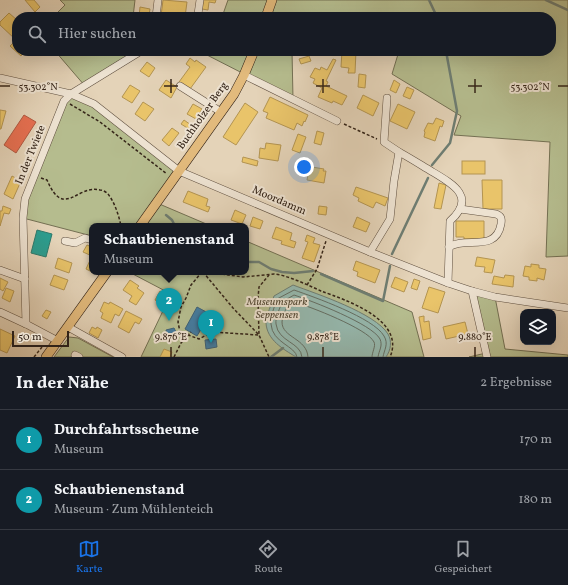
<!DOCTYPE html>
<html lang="de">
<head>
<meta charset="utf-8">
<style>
	body { margin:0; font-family:Vollkorn,serif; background:#20242c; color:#f1f3f6 }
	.controls { position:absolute; right:12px; bottom:12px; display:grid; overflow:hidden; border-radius:8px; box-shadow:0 4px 16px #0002 }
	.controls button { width:36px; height:36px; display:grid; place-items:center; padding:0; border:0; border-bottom:1px solid #363941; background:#171b24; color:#f1f3f6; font:20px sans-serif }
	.scale { position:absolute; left:12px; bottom:10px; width:57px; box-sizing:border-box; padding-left:4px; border:2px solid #342418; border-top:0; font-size:11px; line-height:14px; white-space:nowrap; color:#342418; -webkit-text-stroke:3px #ede2d1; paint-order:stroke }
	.you { position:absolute; left:304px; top:167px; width:14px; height:14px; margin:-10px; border:3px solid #fff; border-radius:50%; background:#1a73e8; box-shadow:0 0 0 6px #1a73e833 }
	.badge { display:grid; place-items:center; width:26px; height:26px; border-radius:50%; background:#1a73e8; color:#fff; font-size:13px; font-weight:700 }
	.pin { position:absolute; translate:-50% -33px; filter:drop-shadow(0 1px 2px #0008) }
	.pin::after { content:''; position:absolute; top:21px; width:14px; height:12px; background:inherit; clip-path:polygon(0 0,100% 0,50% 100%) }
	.popup { position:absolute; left:89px; top:223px; width:160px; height:52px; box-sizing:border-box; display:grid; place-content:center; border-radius:8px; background:#171b24; filter:drop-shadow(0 1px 3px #0005); font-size:13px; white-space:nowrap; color:#9ea1a6 }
	.popup b { font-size:15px; color:#f1f3f6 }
	.popup::after { content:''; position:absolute; left:50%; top:100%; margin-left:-8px; border:8px solid transparent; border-top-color:#171b24 }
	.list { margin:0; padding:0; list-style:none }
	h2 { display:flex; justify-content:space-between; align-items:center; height:52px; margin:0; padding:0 16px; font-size:17px }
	h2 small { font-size:13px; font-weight:400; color:#9ea1a6 }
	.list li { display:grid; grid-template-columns:26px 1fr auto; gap:12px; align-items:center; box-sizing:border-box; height:60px; padding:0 16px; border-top:1px solid #363941 }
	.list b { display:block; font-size:15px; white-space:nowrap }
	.list p { margin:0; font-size:13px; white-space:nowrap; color:#9ea1a6 }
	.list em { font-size:13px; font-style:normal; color:#9ea1a6 }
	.icon { flex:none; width:22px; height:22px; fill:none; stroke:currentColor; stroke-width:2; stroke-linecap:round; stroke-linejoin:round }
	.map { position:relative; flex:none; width:568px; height:357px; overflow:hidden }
	.search { position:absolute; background:#171b24; box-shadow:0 4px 16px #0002; left:12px; right:12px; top:12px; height:44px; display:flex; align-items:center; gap:10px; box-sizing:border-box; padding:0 14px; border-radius:16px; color:#9ea1a6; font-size:15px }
	.sheet { height:172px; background:#171b24 }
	nav { display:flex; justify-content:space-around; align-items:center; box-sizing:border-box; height:56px; border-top:1px solid #363941; background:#171b24; font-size:11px; color:#9ea1a6 }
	nav a { display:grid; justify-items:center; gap:2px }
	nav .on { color:#1a73e8 }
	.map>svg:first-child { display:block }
	.green { fill:#b5bc8e; stroke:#747053 }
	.water { fill:#95b8ae; stroke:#6e7d72 }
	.homes { fill:#e9c46a; stroke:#b39451 }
	.shops { fill:#e76f51; stroke:#b15840 }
	.schools { fill:#2a9d8f; stroke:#2d796b }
	.public { fill:#457b9d; stroke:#406175 }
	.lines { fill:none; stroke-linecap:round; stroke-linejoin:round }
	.shore { stroke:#646e63; stroke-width:1 }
	.stream { stroke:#6e7d72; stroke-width:2.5 }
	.minor-casing { stroke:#605040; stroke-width:8 }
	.major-casing { stroke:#342418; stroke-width:10 }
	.path { stroke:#342418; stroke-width:1.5; stroke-dasharray:3 2; stroke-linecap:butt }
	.minor { stroke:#ede2d1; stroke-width:7 }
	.major { stroke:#e2ba7c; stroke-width:9 }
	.ticks { fill:none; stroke:#342418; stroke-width:1.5 }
	.labels { text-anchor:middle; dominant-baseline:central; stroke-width:4; stroke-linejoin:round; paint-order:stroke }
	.street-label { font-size:11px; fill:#342418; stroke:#ede2d1 }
	.park-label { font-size:11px; font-style:italic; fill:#544a36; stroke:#ede2d1 }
	.ticks-label { font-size:10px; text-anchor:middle; fill:#342418; stroke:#ede2d1; stroke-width:4; stroke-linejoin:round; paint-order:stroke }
</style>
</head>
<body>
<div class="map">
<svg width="568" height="357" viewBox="0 0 568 357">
	<rect width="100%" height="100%" fill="#e4d3b8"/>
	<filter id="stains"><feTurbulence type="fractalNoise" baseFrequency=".005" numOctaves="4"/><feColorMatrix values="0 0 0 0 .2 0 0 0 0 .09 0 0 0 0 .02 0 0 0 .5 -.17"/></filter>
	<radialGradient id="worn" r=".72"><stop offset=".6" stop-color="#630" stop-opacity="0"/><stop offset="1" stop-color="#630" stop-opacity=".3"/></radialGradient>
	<g class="green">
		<path d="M 60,0 L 135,0 L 133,17 L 53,17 L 65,5 Z"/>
		<path d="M 228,0 L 568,0 L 568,256 L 546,257 L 550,142 L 454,135 L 461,116 L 392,74 L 399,51 L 551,51 L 551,17 L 222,17 Z"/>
		<path d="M 55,51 L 129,51 L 128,59 L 85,86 Z"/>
		<path d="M 209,51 L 292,51 L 293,99 L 207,55 Z"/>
		<path d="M 71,94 L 94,104 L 179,171 L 157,203 L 211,226 L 92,226 L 92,236 L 23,218 L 25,199 L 64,101 Z"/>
		<path d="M 246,241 L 412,312 L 424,357 L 141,357 L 171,294 L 129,272 L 246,272 Z"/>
		<path d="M 472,291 L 495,297 L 505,349 L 568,355 L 568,357 L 469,357 L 486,353 Z"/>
		<path d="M 69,337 L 78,338 L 113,357 L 54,357 Z"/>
	</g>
	<path class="water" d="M 293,285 C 317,294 375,313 388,334 C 392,341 391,350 386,357 L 296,357 C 283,349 267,340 266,323 C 266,316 272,303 274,296 Z"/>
	<g class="homes">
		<path d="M 25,0 L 34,0 L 40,7 L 35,12 Z"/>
		<path d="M 163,0 L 187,2 L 185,17 L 161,16 Z"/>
		<path d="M 203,0 L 216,0 L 215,3 L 209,2 L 208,10 L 202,9 Z"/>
		<path d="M 140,7 L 150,9 L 149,15 L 153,15 L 152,17 L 139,17 Z"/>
		<path d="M 9,13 L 17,20 L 17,51 L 25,51 L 21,56 L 10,46 L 16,40 L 0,25 L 0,22 Z"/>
		<path d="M 342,51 L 356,51 L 355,73 L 348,73 L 349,68 L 341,67 Z"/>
		<path d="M 309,56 L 311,61 L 301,64 L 299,59 Z"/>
		<path d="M 190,58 L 195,62 L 196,60 L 206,67 L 190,89 L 179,82 L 190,67 L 186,64 Z"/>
		<path d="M 333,59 L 336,60 L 326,81 L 328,82 L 326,86 L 347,96 L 342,105 L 333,101 L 332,103 L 318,97 L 322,88 L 313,83 L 315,79 L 310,77 L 315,68 L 320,70 L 321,67 L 327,70 Z"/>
		<path d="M 147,62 L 155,68 L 149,77 L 140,71 Z"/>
		<path d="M 359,74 L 366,75 L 365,88 L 358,87 Z"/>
		<path d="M 166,80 L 177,87 L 171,98 L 159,90 Z"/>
		<path d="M 394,80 L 400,84 L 396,93 L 390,90 Z"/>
		<path d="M 130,85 L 140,91 L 132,103 L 122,97 Z"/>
		<path d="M 407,87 L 414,90 L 410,99 L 403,96 Z"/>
		<path d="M 363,95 L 379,103 L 373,116 L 357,108 Z"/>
		<path d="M 270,97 L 308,115 L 305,122 L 304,121 L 302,126 L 297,123 L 294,130 L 266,118 L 268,113 L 263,111 Z"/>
		<path d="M 143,102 L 154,109 L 145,121 L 135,114 Z"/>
		<path d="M 245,103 L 258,112 L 236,145 L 223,137 Z"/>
		<path d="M 193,104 L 202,109 L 196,119 L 187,114 Z"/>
		<path d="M 398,104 L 415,112 L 407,129 L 390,121 Z"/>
		<path d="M 0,110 L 6,111 L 1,129 L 0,129 Z"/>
		<path d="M 436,118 L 444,121 L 442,127 L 440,126 L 435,141 L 424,137 L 425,132 L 424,131 L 428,123 L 433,124 Z"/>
		<path d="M 184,120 L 191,125 L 189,129 L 181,124 Z"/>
		<path d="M 172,128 L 179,133 L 169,146 L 162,140 Z"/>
		<path d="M 317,131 L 324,133 L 321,145 L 314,143 Z"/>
		<path d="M 298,134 L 306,137 L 300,153 L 292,150 Z"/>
		<path d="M 266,143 L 281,145 L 278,161 L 259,158 L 260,148 L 265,149 Z"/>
		<path d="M 243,157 L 258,161 L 257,166 L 242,162 Z"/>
		<rect x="462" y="161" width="23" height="13"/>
		<path d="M 312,167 L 324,169 L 323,171 L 326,171 L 324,183 L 307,180 L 309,169 L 311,170 Z"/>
		<path d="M 12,176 L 21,181 L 13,199 L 4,194 Z"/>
		<path d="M 482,180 L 502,180 L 502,209 L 483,209 Z"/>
		<path d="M 439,183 L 446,185 L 441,209 L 434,208 Z"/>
		<path d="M 356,187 L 388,198 L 385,206 L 376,202 L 373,208 L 358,201 L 359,198 L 353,195 Z"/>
		<path d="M 188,191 L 208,199 L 206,206 L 210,207 L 208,212 L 183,202 Z"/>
		<path d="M 3,206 L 11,209 L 9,214 L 4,213 L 0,226 L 0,211 L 2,211 Z"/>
		<path d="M 319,206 L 327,207 L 326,215 L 318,214 Z"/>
		<path d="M 235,210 L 246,215 L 242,224 L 231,220 Z"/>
		<path d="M 253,217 L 263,221 L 260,229 L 250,226 Z"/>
		<path d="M 357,217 L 370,223 L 366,232 L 353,227 Z"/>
		<path d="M 456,221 L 484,221 L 484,239 L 464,239 L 464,237 L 456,237 Z"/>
		<path d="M 276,227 L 292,233 L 290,240 L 296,242 L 294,248 L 281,244 L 282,241 L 272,238 Z"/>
		<path d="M 307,235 L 315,238 L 313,243 L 320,245 L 314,262 L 302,258 L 308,242 L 305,241 Z"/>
		<path d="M 87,245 L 92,247 L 92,256 L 83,252 Z"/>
		<path d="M 92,256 L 92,272 L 86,269 Z"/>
		<path d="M 477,257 L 495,260 L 492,273 L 484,272 L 485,267 L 475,266 Z"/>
		<path d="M 58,258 L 72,263 L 69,273 L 55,268 Z"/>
		<path d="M 356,261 L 380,270 L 375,283 L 357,276 L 358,272 L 353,270 Z"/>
		<path d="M 531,264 L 539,265 L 539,268 L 546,269 L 544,280 L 537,278 L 537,281 L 529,280 L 529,277 L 523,276 L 525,266 L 531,267 Z"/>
		<path d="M 54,275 L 68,280 L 64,290 L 50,285 Z"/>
		<path d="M 505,275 L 514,276 L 513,287 L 492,284 L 494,276 L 504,278 Z"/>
		<path d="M 395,277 L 408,282 L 404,292 L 391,287 Z"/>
		<path d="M 0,278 L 8,282 L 3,291 L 0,289 Z"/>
		<path d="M 414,279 L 420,281 L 417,290 L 411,288 Z"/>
		<path d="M 130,280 L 139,286 L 137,288 L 144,293 L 136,305 L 129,301 L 132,296 L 123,290 Z"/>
		<path d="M 429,287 L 445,292 L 438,313 L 422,308 Z"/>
		<path d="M 6,288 L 14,291 L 10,302 L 2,298 Z"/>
		<path d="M 160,291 L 167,295 L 162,304 L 155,300 Z"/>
		<path d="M 104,302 L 109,304 L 110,302 L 123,309 L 119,316 L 115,314 L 111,323 L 101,318 L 103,313 L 100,311 Z"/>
		<path d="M 46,310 L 51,312 L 47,319 L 42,316 Z"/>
		<path d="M 126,311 L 142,319 L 139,324 L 135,322 L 129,333 L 118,327 Z"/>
		<path d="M 424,316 L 424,322 L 429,321 L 431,338 L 423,340 L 419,317 Z"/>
		<path d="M 465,322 L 468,334 L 446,339 L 443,327 Z"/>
		<path d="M 92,327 L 96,329 L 97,327 L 102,330 L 98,338 L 89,333 Z"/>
		<path d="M 0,329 L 15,336 L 7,353 L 0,350 Z"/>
		<path d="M 164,349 L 172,352 L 170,357 L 160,357 Z"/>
	</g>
	<path class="shops" d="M 24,115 L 36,122 L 16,153 L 4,145 Z"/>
	<path class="schools" d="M 37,230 L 52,234 L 46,257 L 31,253 Z"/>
	<g class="public">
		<path d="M 197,307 L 210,314 L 197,336 L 185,329 Z"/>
		<path d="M 174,328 L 176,332 L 167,335 L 166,330 Z"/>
		<path d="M 216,339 L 217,347 L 206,349 L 205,340 Z"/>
	</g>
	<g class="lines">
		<g class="shore">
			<path d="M 297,357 C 296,346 272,343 271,324 C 270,316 275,306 277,299 L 294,290 C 314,297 374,318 384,336 C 389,344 384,350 383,357"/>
			<path d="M 302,357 C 301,342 278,342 276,324 C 275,318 280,308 282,302 L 294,295 C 312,301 372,324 380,339 C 383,346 379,350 378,357"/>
			<path d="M 308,357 C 307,338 282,338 282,322 C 282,317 285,311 287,307 L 294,302 C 309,306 368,329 374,342 C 376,346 372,352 372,357"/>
		</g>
		<g class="stream">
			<path d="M 429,0 L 437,17"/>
			<path d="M 546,0 L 568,10"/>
			<path d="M 432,165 L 450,143 L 457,111 L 446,51"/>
			<path d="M 166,215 L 172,220 L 175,226"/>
			<path d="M 392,254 L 428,178"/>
			<path d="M 246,262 L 259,262 L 271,269 L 282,272 L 294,273 L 313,271"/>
			<path d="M 321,274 L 383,301 L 390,266"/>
			<path d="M 271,357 L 283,348"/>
		</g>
		<g class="minor-casing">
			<g id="minor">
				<path d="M 198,14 L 200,0"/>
				<path d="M 156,17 L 158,0"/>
				<path d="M 244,75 L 337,121"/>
				<path d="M 0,78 L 71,94 L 94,104 L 179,171 L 370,252 L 448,283 L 472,291 L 495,297 L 568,308"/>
				<path d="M 180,86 L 221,112"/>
				<path d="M 399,152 C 410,158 421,165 431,171 C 453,184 477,197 450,221 L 448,283"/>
				<path d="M 65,241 L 75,243 L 85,238 L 92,240"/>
				<path d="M 449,247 C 466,236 496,253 501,224 C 502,218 501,216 496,214 L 460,209"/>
				<path d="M 370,252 L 390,219 L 394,181 L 399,152 L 384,142 L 387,98"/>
				<path d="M 0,270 L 25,279"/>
				<path d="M 472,291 L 487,357"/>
				<path d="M 0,312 L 26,324 L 58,341"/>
				<path d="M 26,324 L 23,218 L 25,199 L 64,101 L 71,94 L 141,51"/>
				<path d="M 68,327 L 122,357"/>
				<path d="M 75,355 L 79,357"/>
			</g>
		</g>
		<g class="major-casing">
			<g id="major">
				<path d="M 266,17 L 272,0"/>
				<path d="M 140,226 L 234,94 L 244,75 L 254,51"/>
				<path d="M 46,357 L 107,272"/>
			</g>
		</g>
		<g class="path">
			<path d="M 70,104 L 100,122 L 167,174"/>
			<path d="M 344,124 L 377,139"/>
			<path d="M 41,178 L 47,180 C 64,220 77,184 100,190 C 103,190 106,192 108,194 C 115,203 119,216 121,226"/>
			<path d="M 202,272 L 191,285 L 186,298 L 181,307 L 178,322 L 180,332 L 199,339 L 212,332 L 259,335 L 258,298 L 259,287 L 269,275"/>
			<path d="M 203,272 L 233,308 L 259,335 L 269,357"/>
			<path d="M 207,272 L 243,277 L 274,274 L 281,275 C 295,279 308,285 321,291 C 346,300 406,320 390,357"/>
			<path d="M 307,285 L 317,269 L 326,241"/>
			<path d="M 34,357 L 42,347"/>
			<path d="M 174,357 L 181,343 L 191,332"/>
		</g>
		<use href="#minor" class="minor"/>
		<use href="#major" class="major"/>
	</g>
	<path class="ticks" d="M 171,79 L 171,93M 323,79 L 323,93M 475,79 L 475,93M 0,86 L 10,86M 164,86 L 178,86M 316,86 L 330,86M 468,86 L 482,86M 558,86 L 568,86M 171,347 L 171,357M 323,347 L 323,357M 475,347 L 475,357"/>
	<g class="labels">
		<g class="street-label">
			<text transform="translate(203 116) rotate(-55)">Buchholzer Berg</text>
			<text transform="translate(31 155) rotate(-68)">In der Twiete</text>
			<text transform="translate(279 201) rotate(23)">Moordamm</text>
		</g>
		<g class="park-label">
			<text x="277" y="302">Museumspark<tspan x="277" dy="13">Seppensen</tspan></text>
		</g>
	</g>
	<g class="ticks-label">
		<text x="38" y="90">53.302°N</text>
		<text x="530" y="90">53.302°N</text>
		<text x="171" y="340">9.876°E</text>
		<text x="323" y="340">9.878°E</text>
		<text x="475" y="340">9.880°E</text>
	</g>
	<rect width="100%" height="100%" filter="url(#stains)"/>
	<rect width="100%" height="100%" fill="url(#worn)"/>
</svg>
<div class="controls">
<button><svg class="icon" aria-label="layers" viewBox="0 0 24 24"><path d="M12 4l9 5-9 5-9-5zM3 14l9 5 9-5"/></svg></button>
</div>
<div class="scale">50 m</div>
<div class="you"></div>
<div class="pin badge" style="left:211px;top:343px;background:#0f9aa8">1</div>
<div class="pin badge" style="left:169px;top:321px;background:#0f9aa8">2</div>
<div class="popup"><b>Schaubienenstand</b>Museum</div>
<div class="search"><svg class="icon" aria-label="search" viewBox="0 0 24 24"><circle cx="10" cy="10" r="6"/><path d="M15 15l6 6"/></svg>Hier suchen</div>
</div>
<section class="sheet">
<h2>In der Nähe<small>2 Ergebnisse</small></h2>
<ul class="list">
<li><span class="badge" style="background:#0f9aa8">1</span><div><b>Durchfahrtsscheune</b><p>Museum</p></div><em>170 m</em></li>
<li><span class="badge" style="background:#0f9aa8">2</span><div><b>Schaubienenstand</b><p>Museum · Zum Mühlenteich</p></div><em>180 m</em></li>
</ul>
</section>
<nav>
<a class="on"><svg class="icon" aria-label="map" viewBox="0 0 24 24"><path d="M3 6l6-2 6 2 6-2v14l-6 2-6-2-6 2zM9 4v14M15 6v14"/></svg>Karte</a>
<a><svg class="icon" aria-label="directions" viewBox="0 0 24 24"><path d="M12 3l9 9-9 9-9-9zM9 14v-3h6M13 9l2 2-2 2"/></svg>Route</a>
<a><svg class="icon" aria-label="saved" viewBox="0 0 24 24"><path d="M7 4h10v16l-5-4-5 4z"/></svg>Gespeichert</a>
</nav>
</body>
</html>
